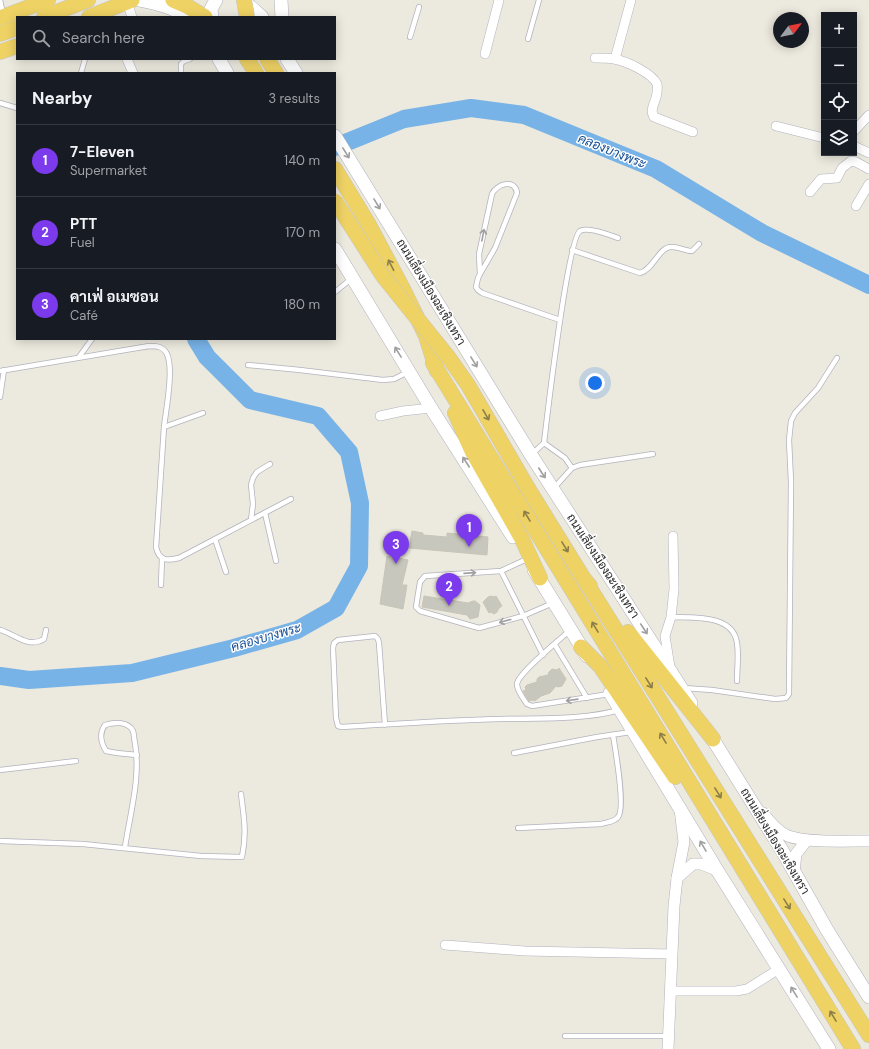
<!DOCTYPE html>
<html lang="en">
<head>
<meta charset="utf-8">
<style>
	body { margin:0; font-family:"DM Sans",Sarabun,sans-serif; background:#242831; color:#f1f3f6 }
	.controls { position:absolute; right:12px; top:12px; display:grid; overflow:hidden; border-radius:0px; box-shadow:0 2px 10px #0003 }
	.controls button { width:36px; height:36px; display:grid; place-items:center; padding:0; border:0; border-bottom:1px solid #363941; background:#171b24; color:#f1f3f6; font:20px sans-serif }
	.compass { position:absolute; left:773px; top:12px; width:36px; height:36px; border-radius:50%; background:#171b24; box-shadow:0 2px 10px #0003; rotate:58deg }
	.you { position:absolute; left:595px; top:383px; width:14px; height:14px; margin:-10px; border:3px solid #fff; border-radius:50%; background:#1a73e8; box-shadow:0 0 0 6px #1a73e833 }
	.badge { display:grid; place-items:center; width:26px; height:26px; border-radius:50%; background:#7c3aed; color:#fff; font-size:13px; font-weight:700 }
	.pin { position:absolute; translate:-50% -33px; filter:drop-shadow(0 1px 2px #0008) }
	.pin::after { content:''; position:absolute; top:21px; width:14px; height:12px; background:inherit; clip-path:polygon(0 0,100% 0,50% 100%) }
	.list { margin:0; padding:0; list-style:none }
	h2 { display:flex; justify-content:space-between; align-items:center; height:52px; margin:0; padding:0 16px; font-size:17px }
	h2 small { font-size:13px; font-weight:400; color:#9ea1a6 }
	.list li { display:grid; grid-template-columns:26px 1fr auto; gap:12px; align-items:center; box-sizing:border-box; height:72px; padding:0 16px; border-top:1px solid #363941 }
	.list b { display:block; font-size:15px; white-space:nowrap }
	.list p { margin:0; font-size:13px; white-space:nowrap; color:#9ea1a6 }
	.list em { font-size:13px; font-style:normal; color:#9ea1a6 }
	.icon { flex:none; width:22px; height:22px; fill:none; stroke:currentColor; stroke-width:2; stroke-linecap:round; stroke-linejoin:round }
	.map { position:relative; flex:none; width:869px; height:1049px; overflow:hidden }
	.search { position:absolute; background:#171b24; box-shadow:0 2px 10px #0003; left:16px; top:16px; width:320px; height:44px; display:flex; align-items:center; gap:10px; box-sizing:border-box; padding:0 14px; border-radius:0px; color:#9ea1a6; font-size:15px }
	.panel { position:absolute; background:#171b24; box-shadow:0 2px 10px #0003; left:16px; top:72px; width:320px; height:268px; border-radius:0px }
	.map>svg:first-child { display:block }
	.lines { fill:none; stroke-linecap:round; stroke-linejoin:round }
	.river { stroke:#78b3e7; stroke-width:18 }
	.building { fill:#c8c7bd; stroke:#c8c5b8 }
	.service-casing { stroke:#b2b2be; stroke-width:6 }
	.minor-casing { stroke:#b2b2be; stroke-width:10 }
	.tertiary-casing { stroke:#b2b2be; stroke-width:12 }
	.secondary-casing { stroke:#b2b2be; stroke-width:14 }
	.trunk-casing { stroke:#c8c8c8; stroke-width:16 }
	.service { stroke:#fff; stroke-width:4.5 }
	.minor { stroke:#fff; stroke-width:9 }
	.tertiary { stroke:#fff; stroke-width:11 }
	.secondary { stroke:#fff; stroke-width:13 }
	.trunk { stroke:#eed264; stroke-width:15 }
	.trunk-bridge-casing { stroke:#c8c8c8; stroke-width:16; stroke-linecap:butt }
	.trunk-bridge { stroke:#eed264; stroke-width:15 }
	.oneway { stroke:#a0a0a0 }
	.oneway2 { stroke:#8c7e48 }
	.labels { text-anchor:middle; dominant-baseline:central; stroke-width:3; stroke-linejoin:round; paint-order:stroke }
	.street-label { font-size:12px; fill:#2b2b2b; stroke:#fff }
	.water-label { font-size:13px; font-style:italic; fill:#164f95; stroke:#fff }
</style>
</head>
<body>
<div class="map">
<svg width="869" height="1049" viewBox="0 0 869 1049">
	<rect width="100%" height="100%" fill="#ece9de"/>
	<g class="lines">
		<g class="river">
			<path d="M 335,147 L 404,119 L 471,108 L 524,115 L 656,169 L 762,233 L 869,285"/>
			<path d="M 0,676 L 29,680 L 132,673 L 234,648 L 297,630 L 336,608 L 359,566 L 360,503 L 349,452 L 318,416 L 250,400 L 207,357 L 196,339"/>
		</g>
	</g>
	<g class="building">
		<path d="M 412,531 L 423,533 L 423,535 L 447,537 L 447,533 L 488,537 L 487,555 L 409,548 Z"/>
		<path d="M 387,556 L 408,560 L 402,585 L 407,585 L 403,609 L 380,604 Z"/>
		<path d="M 424,596 L 468,603 L 473,601 L 475,601 L 480,605 L 478,617 L 470,619 L 467,615 L 422,607 Z"/>
		<path d="M 491,596 L 494,597 L 496,596 L 502,606 L 499,608 L 497,612 L 494,614 L 491,612 L 489,613 L 483,602 L 488,597 Z"/>
		<path d="M 559,668 L 566,679 L 562,686 L 558,687 L 556,686 L 550,693 L 541,696 L 535,701 L 533,700 L 529,701 L 523,691 L 526,690 L 525,687 L 527,685 L 537,682 L 537,679 L 539,677 L 548,675 L 549,672 L 552,669 L 557,670 Z"/>
	</g>
	<g class="lines">
		<g class="service-casing">
			<g id="service">
				<path d="M 0,0 L 3,14"/>
				<path d="M 410,37 L 419,7"/>
				<path d="M 528,39 L 539,0"/>
				<path d="M 81,73 L 85,59"/>
				<path d="M 181,73 L 181,64 L 184,61 L 190,59"/>
				<path d="M 0,103 L 17,108"/>
				<path d="M 572,250 L 640,273 C 653,270 659,247 671,247 C 677,246 685,251 692,251 L 699,244"/>
				<path d="M 480,274 L 479,254 L 492,194 C 497,184 515,178 517,193 L 495,248 L 480,274 L 478,278 L 476,287 L 478,290 L 482,293 L 560,320"/>
				<path d="M 335,292 L 351,279"/>
				<path d="M 79,357 L 92,339"/>
				<path d="M 248,365 L 300,370 L 383,380 L 394,379 L 408,372"/>
				<path d="M 0,371 L 149,346 C 156,346 163,346 167,354 C 174,369 166,410 164,427 C 161,467 159,507 156,547 C 159,561 167,561 179,558 L 291,499"/>
				<path d="M 0,397 L 4,370"/>
				<path d="M 164,427 L 203,413"/>
				<path d="M 544,443 L 565,458 L 572,468"/>
				<path d="M 532,454 L 544,443 C 547,417 568,238 580,231 C 587,226 610,235 618,238"/>
				<path d="M 554,488 L 572,468 L 580,465 L 653,454"/>
				<path d="M 265,513 L 276,561"/>
				<path d="M 251,520 L 253,504 L 251,485 L 253,478 L 257,472 L 270,464"/>
				<path d="M 215,539 L 226,572"/>
				<path d="M 527,559 L 501,571 L 425,576 L 420,582 L 416,607 L 420,611 L 479,628 L 523,616 L 553,603"/>
				<path d="M 501,571 L 543,655"/>
				<path d="M 161,585 L 162,558"/>
				<path d="M 671,617 C 694,618 733,614 737,643 C 739,655 737,669 737,681"/>
				<path d="M 0,630 C 15,634 28,649 44,639 L 46,630"/>
				<path d="M 570,630 C 560,640 518,673 517,684 C 517,691 523,698 527,704 L 532,706 L 609,694"/>
				<path d="M 555,645 L 587,698"/>
				<path d="M 684,688 L 712,690 L 775,699 L 786,698 L 789,694 L 791,482 L 789,440 L 791,421 L 795,413 L 818,388 L 837,358"/>
				<path d="M 385,725 L 379,643 L 378,639 L 375,636 L 338,640 L 334,643 L 333,648 L 336,718 L 338,726 L 342,727 C 395,724 447,720 500,719 C 536,718 585,720 619,710"/>
				<path d="M 514,753 L 597,737 L 631,732"/>
				<path d="M 0,770 L 76,761"/>
				<path d="M 518,828 L 601,824 C 607,822 615,822 618,817 C 626,808 615,748 613,735"/>
				<path d="M 0,841 L 83,844 L 201,856 L 242,857 C 247,833 244,818 241,794"/>
				<path d="M 125,847 C 130,814 141,777 135,743 C 134,739 134,734 133,731 C 128,721 114,722 105,725 C 99,733 101,743 106,751 L 117,753 L 137,755"/>
				<path d="M 565,1036 L 669,1036"/>
			</g>
		</g>
		<g class="minor-casing">
			<g id="minor">
				<path d="M 127,2 L 132,17"/>
				<path d="M 485,54 L 499,0"/>
				<path d="M 595,58 C 602,58 608,58 614,59 C 626,61 652,73 657,84 C 658,87 657,91 657,93 C 656,102 649,109 654,117 L 693,132"/>
				<path d="M 127,59 L 133,73"/>
				<path d="M 615,59 L 631,0"/>
				<path d="M 776,126 L 824,138"/>
				<path d="M 854,131 L 869,115"/>
				<path d="M 854,146 L 869,153"/>
				<path d="M 810,192 L 821,179 L 837,178 L 842,168 L 851,161 L 856,162 L 869,169"/>
				<path d="M 856,206 L 869,184"/>
				<path d="M 380,416 L 403,411 L 431,408"/>
				<path d="M 670,667 L 665,636 L 671,617 L 674,589 L 673,536"/>
				<path d="M 445,945 L 525,951 L 672,954"/>
				<path d="M 671,991 L 736,991 L 747,989 L 779,969"/>
			</g>
		</g>
		<g class="tertiary-casing">
			<g id="tertiary">
				<path d="M 763,813 C 769,821 779,832 788,836 C 807,843 848,841 869,841"/>
				<path d="M 794,871 L 796,854 L 807,840"/>
				<path d="M 677,878 L 693,864 L 701,864 L 717,870"/>
				<path d="M 668,1049 L 674,906 L 677,878 L 684,842 L 680,809"/>
			</g>
		</g>
		<g class="secondary-casing">
			<g id="secondary">
				<path d="M 140,0 C 157,3 173,7 187,17"/>
				<path d="M 243,0 L 262,17"/>
				<path d="M 281,0 L 282,17"/>
				<path d="M 212,17 L 211,9 L 216,0"/>
				<path d="M 219,59 L 227,73"/>
				<path d="M 287,59 L 296,73"/>
				<path d="M 335,136 L 531,455 L 691,703"/>
				<path d="M 335,249 L 431,408 L 513,537"/>
				<path d="M 534,570 L 587,656"/>
				<path d="M 610,693 L 717,870 L 829,1049"/>
				<path d="M 707,730 L 783,852 L 827,930 L 869,997"/>
			</g>
		</g>
		<g class="trunk-casing">
			<g id="trunk">
				<path d="M 173,0 L 187,6 L 205,17"/>
				<path d="M 44,17 L 88,0"/>
				<path d="M 89,17 L 132,0"/>
				<path d="M 0,18 L 48,0"/>
				<path d="M 0,34 L 17,28"/>
				<path d="M 0,52 L 17,46"/>
				<path d="M 247,59 L 256,73"/>
				<path d="M 267,59 L 276,73"/>
				<path d="M 335,169 L 369,225 L 403,289 L 426,336 L 437,371"/>
				<path d="M 433,363 L 853,1049"/>
				<path d="M 455,413 L 472,451 L 522,539 L 540,578"/>
				<path d="M 529,490 L 584,579 L 590,586"/>
				<path d="M 584,579 L 869,1035"/>
				<path d="M 628,632 L 713,739"/>
				<path d="M 581,647 L 600,666 L 675,777"/>
			</g>
		</g>
		<use href="#service" class="service"/>
		<use href="#minor" class="minor"/>
		<use href="#tertiary" class="tertiary"/>
		<use href="#secondary" class="secondary"/>
		<use href="#trunk" class="trunk"/>
		<g class="trunk-bridge-casing">
			<g id="trunk-bridge">
				<path d="M 244,0 L 247,17"/>
				<path d="M 335,201 L 383,276 L 449,358 L 468,385 L 529,490"/>
			</g>
		</g>
		<use href="#trunk-bridge" class="trunk-bridge"/>
	</g>
	<defs><path id="oneway-shaft" d="M-6 0H5M1.5-3L5.5 0L1.5 3" fill="none" stroke-width="1.6" stroke-linecap="round" stroke-linejoin="round"/></defs>
	<g class="oneway">
		<use href="#oneway-shaft" transform="translate(346 153) rotate(58)"/>
		<use href="#oneway-shaft" transform="translate(377 204) rotate(59)"/>
		<use href="#oneway-shaft" transform="translate(483 235) rotate(-79)"/>
		<use href="#oneway-shaft" transform="translate(398 352) rotate(-122)"/>
		<use href="#oneway-shaft" transform="translate(474 362) rotate(58)"/>
		<use href="#oneway-shaft" transform="translate(466 462) rotate(-123)"/>
		<use href="#oneway-shaft" transform="translate(542 473) rotate(57)"/>
		<use href="#oneway-shaft" transform="translate(470 573) rotate(-4)"/>
		<use href="#oneway-shaft" transform="translate(505 621) rotate(165)"/>
		<use href="#oneway-shaft" transform="translate(644 629) rotate(57)"/>
		<use href="#oneway-shaft" transform="translate(572 700) rotate(172)"/>
		<use href="#oneway-shaft" transform="translate(703 846) rotate(-120)"/>
		<use href="#oneway-shaft" transform="translate(794 992) rotate(-122)"/>
	</g>
	<g class="oneway2">
		<use href="#oneway-shaft" transform="translate(391 265) rotate(-117)"/>
		<use href="#oneway-shaft" transform="translate(486 415) rotate(60)"/>
		<use href="#oneway-shaft" transform="translate(527 516) rotate(-121)"/>
		<use href="#oneway-shaft" transform="translate(565 547) rotate(58)"/>
		<use href="#oneway-shaft" transform="translate(595 627) rotate(-121)"/>
		<use href="#oneway-shaft" transform="translate(649 683) rotate(58)"/>
		<use href="#oneway-shaft" transform="translate(663 738) rotate(-121)"/>
		<use href="#oneway-shaft" transform="translate(718 793) rotate(58)"/>
		<use href="#oneway-shaft" transform="translate(787 904) rotate(58)"/>
		<use href="#oneway-shaft" transform="translate(833 1016) rotate(-121)"/>
	</g>
	<g class="labels">
		<g class="street-label">
			<text transform="translate(431 292) rotate(59)">ถนนเลี่ยงเมืองฉะเชิงเทรา</text>
			<text transform="translate(603 566) rotate(57)">ถนนเลี่ยงเมืองฉะเชิงเทรา</text>
			<text transform="translate(775 841) rotate(59)">ถนนเลี่ยงเมืองฉะเชิงเทรา</text>
		</g>
		<g class="water-label">
			<text transform="translate(612 151) rotate(22)">คลองบางพระ</text>
			<text transform="translate(266 637) rotate(-16)">คลองบางพระ</text>
		</g>
	</g>
</svg>
<div class="controls">
<button>+</button>
<button>−</button>
<button><svg class="icon" aria-label="locate" viewBox="0 0 24 24"><circle cx="12" cy="12" r="6"/><path d="M12 2v4M12 18v4M2 12h4M18 12h4"/></svg></button>
<button><svg class="icon" aria-label="layers" viewBox="0 0 24 24"><path d="M12 4l9 5-9 5-9-5zM3 14l9 5 9-5"/></svg></button>
</div>
<svg class="compass" viewBox="-18 -18 36 36"><path d="M0-13l5 13h-10z" fill="#e53935"/><path d="M0 13l5-13h-10z" fill="#9ea1a6"/></svg>
<div class="you"></div>
<div class="pin badge" style="left:469px;top:547px">1</div>
<div class="pin badge" style="left:449px;top:606px">2</div>
<div class="pin badge" style="left:396px;top:564px">3</div>
<div class="search"><svg class="icon" aria-label="search" viewBox="0 0 24 24"><circle cx="10" cy="10" r="6"/><path d="M15 15l6 6"/></svg>Search here</div>
<section class="panel">
<h2>Nearby<small>3 results</small></h2>
<ul class="list">
<li><span class="badge">1</span><div><b>7-Eleven</b><p>Supermarket</p></div><em>140 m</em></li>
<li><span class="badge">2</span><div><b>PTT</b><p>Fuel</p></div><em>170 m</em></li>
<li><span class="badge">3</span><div><b>คาเฟ่ อเมซอน</b><p>Café</p></div><em>180 m</em></li>
</ul>
</section>
</div>
</body>
</html>
